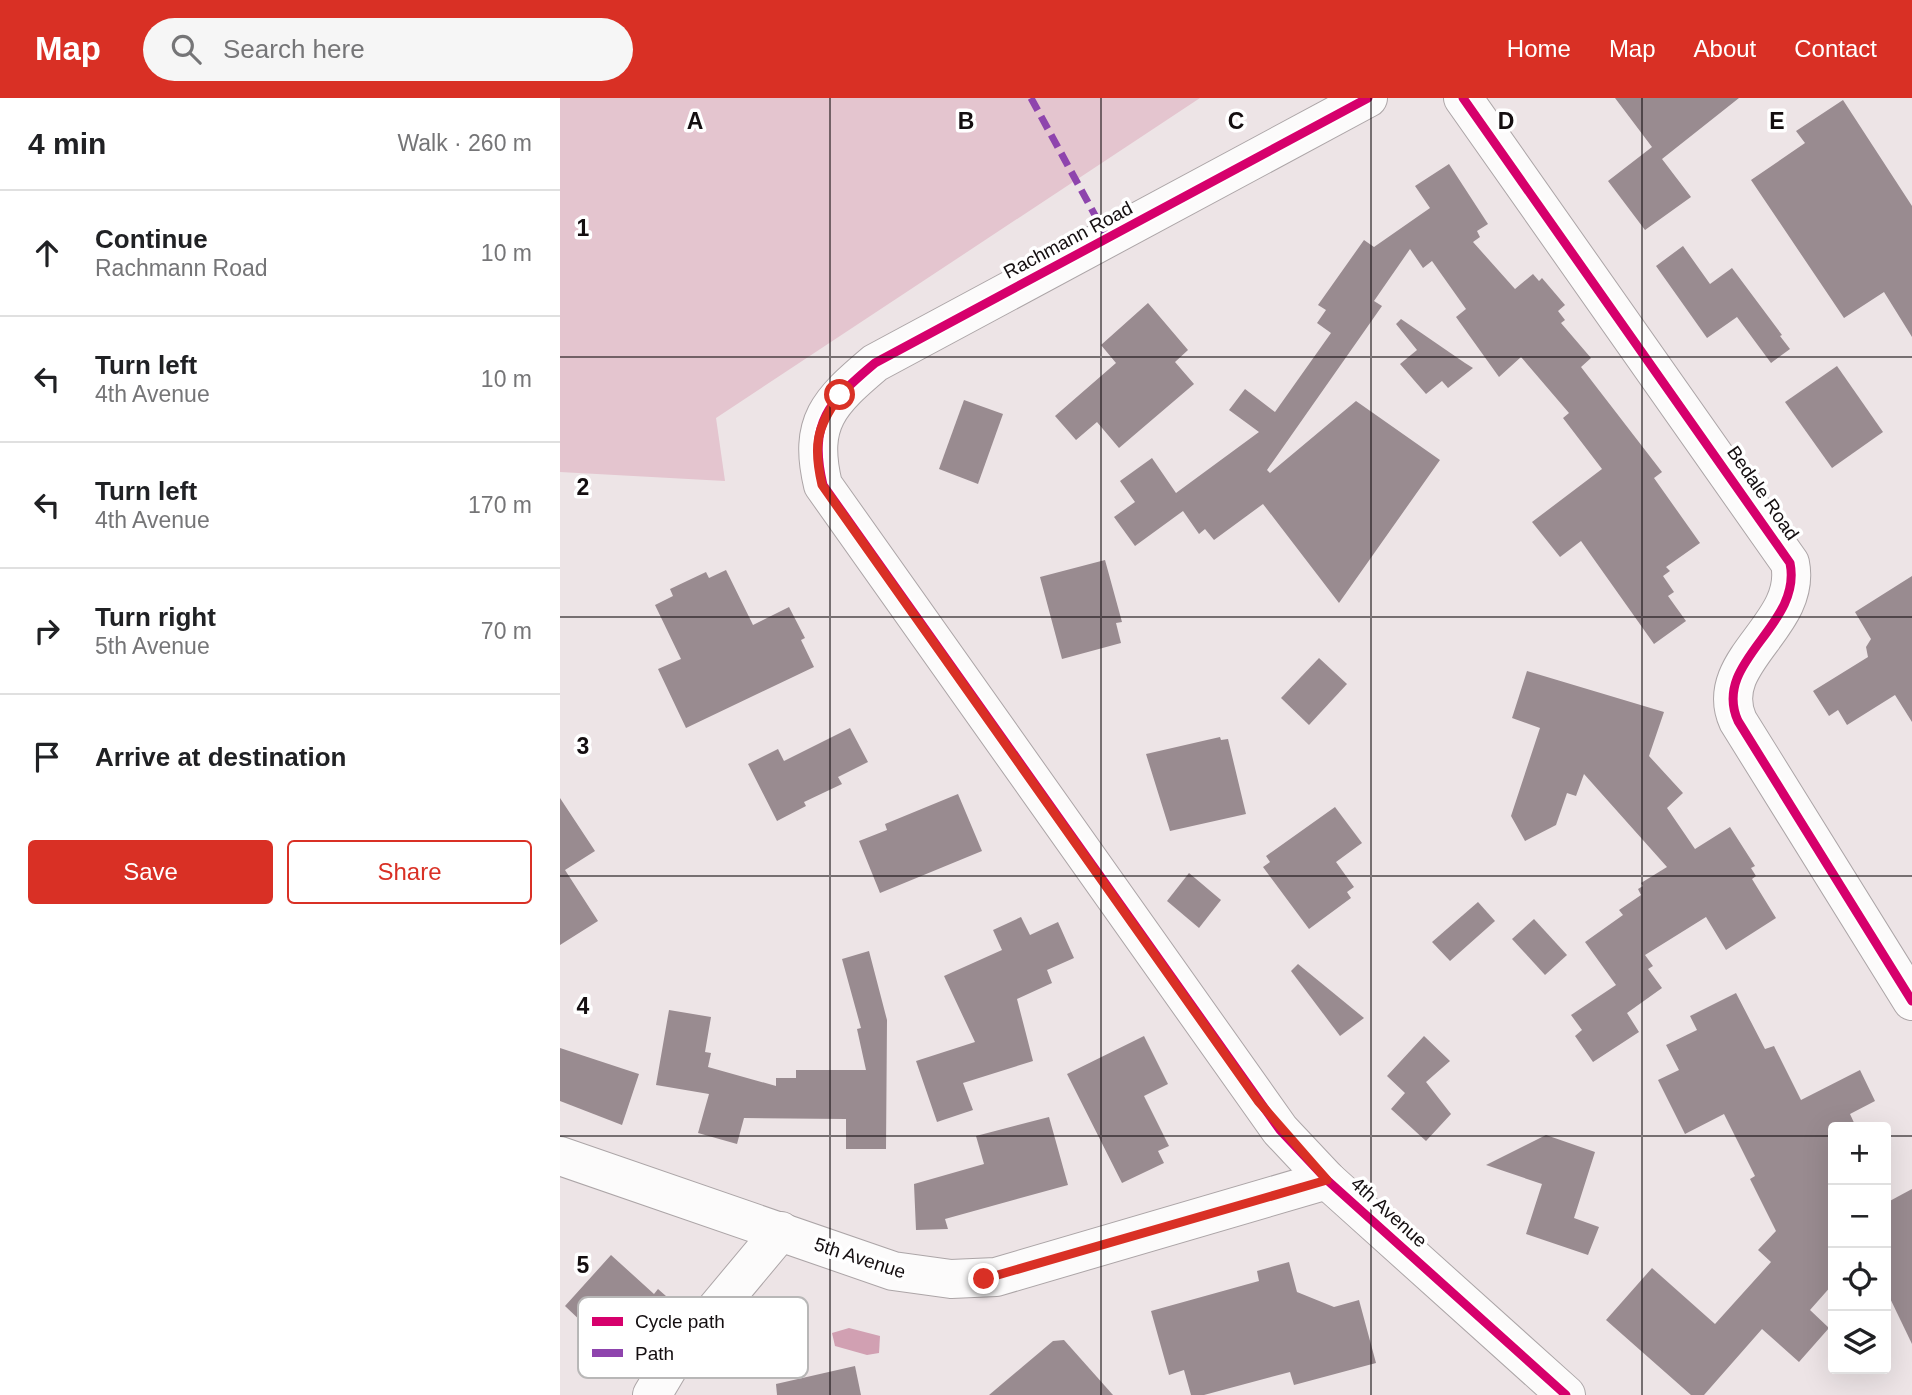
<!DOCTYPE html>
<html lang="en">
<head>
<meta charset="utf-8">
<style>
	body { margin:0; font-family:Helvetica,sans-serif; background:#f6f6f6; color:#202124 }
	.controls { position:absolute; right:21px; bottom:21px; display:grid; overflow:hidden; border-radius:7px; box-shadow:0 7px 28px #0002 }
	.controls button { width:63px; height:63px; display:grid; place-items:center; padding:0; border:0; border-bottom:2px solid #e0e0e0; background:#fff; color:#202124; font:35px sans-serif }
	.stop { position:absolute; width:21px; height:21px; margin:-16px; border:5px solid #d93025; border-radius:50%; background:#fff }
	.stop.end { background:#d93025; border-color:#fff; box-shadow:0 2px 7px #0008 }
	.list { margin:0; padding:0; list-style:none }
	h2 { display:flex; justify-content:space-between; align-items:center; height:91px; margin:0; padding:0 28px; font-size:30px }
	h2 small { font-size:23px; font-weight:400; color:#757577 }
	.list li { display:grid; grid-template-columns:46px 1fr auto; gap:21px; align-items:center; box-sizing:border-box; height:126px; padding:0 28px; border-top:2px solid #e0e0e0 }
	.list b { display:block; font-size:26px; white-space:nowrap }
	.list p { margin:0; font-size:23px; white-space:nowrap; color:#757577 }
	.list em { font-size:23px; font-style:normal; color:#757577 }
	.actions { display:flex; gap:14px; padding:21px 28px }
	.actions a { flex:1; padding:16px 0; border:2px solid #d93025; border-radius:7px; text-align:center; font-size:24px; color:#d93025 }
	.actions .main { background:#d93025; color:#fff }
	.icon { flex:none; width:38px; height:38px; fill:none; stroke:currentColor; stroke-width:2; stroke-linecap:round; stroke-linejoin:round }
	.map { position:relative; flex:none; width:1352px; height:1297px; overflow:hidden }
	header { display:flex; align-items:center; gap:42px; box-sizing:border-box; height:98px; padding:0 35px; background:#d93025; color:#fff }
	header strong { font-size:33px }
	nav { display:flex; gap:38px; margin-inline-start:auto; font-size:24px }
	.search { width:490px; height:63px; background:#f6f6f6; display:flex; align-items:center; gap:18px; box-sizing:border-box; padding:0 24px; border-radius:38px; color:#757577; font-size:26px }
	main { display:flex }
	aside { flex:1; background:#fff }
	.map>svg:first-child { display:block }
	.green { fill:#e4c5cf }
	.water { fill:#d1a0b2 }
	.building { fill:#998b90 }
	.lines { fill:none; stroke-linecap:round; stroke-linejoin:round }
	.minor-casing { stroke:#aca5a7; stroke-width:40 }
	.minor { stroke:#fcfbfb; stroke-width:38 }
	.quiet { stroke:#8e44ad; stroke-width:7; stroke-dasharray:14 7; stroke-linecap:butt }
	.cycleway-casing { stroke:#fff; stroke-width:13 }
	.cycleway { stroke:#d6006c; stroke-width:9 }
	.route { stroke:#d93025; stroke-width:9 }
	.grid { fill:none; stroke:#140e10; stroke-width:2; stroke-opacity:0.55 }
	.labels { text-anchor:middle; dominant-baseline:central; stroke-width:7; stroke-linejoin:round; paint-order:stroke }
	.street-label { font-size:19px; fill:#140e10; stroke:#fff }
	.key { fill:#fff; stroke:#b8b7b7; stroke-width:2 }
	.key-label { font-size:19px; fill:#140e10 }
	.grid-label { font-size:23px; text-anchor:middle; font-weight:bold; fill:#140e10; stroke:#fff; stroke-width:7; stroke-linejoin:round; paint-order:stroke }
</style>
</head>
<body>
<header>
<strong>Map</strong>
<div class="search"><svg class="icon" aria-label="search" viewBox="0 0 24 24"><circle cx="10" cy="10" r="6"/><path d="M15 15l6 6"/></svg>Search here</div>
<nav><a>Home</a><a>Map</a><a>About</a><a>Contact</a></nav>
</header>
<main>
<aside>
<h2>4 min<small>Walk · 260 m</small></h2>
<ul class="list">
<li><svg class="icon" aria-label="ahead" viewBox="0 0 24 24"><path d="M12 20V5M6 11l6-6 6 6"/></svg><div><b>Continue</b><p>Rachmann Road</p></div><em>10 m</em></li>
<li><svg class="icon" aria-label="left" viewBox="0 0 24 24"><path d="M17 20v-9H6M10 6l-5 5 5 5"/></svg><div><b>Turn left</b><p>4th Avenue</p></div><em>10 m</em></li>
<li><svg class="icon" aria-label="left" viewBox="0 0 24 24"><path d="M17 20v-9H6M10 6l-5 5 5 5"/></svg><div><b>Turn left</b><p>4th Avenue</p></div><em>170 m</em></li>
<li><svg class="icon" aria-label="right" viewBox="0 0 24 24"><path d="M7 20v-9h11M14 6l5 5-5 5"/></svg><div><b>Turn right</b><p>5th Avenue</p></div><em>70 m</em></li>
<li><svg class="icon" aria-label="arrive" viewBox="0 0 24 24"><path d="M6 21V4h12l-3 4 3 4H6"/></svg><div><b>Arrive at destination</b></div></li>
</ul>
<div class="actions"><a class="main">Save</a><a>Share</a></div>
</aside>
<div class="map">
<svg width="1352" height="1297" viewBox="0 0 1352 1297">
	<rect width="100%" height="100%" fill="#ede4e6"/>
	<path class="green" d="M 0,0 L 640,0 L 156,320 L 165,383 L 0,374 Z"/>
	<path class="water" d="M 289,1230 L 320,1238 L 319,1255 L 307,1257 L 275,1248 L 272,1235 Z"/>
	<g class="building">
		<path d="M 1055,0 L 1179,0 L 1102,61 L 1131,99 L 1085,132 L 1048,83 L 1092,49 Z"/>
		<path d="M 1283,2 L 1352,108 L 1352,239 L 1324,194 L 1284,220 L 1191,82 L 1245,45 L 1236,33 Z"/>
		<path d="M 889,66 L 928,126 L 917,133 L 920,139 L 913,144 L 955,191 L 973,176 L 979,183 L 982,180 L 1005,207 L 998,213 L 1005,222 L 1001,225 L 1031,260 L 1021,269 L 1102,374 L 1094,380 L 1140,445 L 1106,469 L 1110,473 L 1103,478 L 1114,494 L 1108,498 L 1126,523 L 1094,546 L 1021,443 L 1000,459 L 972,424 L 1042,371 L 1003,320 L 1009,315 L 961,259 L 939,279 L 896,219 L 906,211 L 872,163 L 863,170 L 850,151 L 814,203 L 822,208 L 707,372 L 710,375 L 796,303 L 880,362 L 779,505 L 703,406 L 654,442 L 645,431 L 639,436 L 623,413 L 575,448 L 554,419 L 575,404 L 560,383 L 592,360 L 616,395 L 699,334 L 669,312 L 685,291 L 715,314 L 771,235 L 757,225 L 766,212 L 758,207 L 804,142 L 814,149 L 870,110 L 855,88 Z"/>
		<path d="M 1123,148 L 1150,186 L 1172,170 L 1222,237 L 1220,238 L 1230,251 L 1211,265 L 1177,219 L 1147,240 L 1096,168 Z"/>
		<path d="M 588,205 L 628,252 L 615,264 L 634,286 L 559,350 L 537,324 L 516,342 L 495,318 L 556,265 L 541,247 Z"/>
		<path d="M 841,221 L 905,265 L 913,270 L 888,290 L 882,283 L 866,296 L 840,266 L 857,252 L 836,226 Z"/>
		<path d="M 1277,268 L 1323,334 L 1272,370 L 1225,304 Z"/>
		<path d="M 404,302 L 443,316 L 418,386 L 379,371 Z"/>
		<path d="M 545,462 L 562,524 L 556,525 L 561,545 L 502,561 L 480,479 Z"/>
		<path d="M 166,472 L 193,527 L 229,509 L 245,540 L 241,542 L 254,569 L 126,630 L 98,571 L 121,561 L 95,507 L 113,498 L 110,491 L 146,474 L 149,480 Z"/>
		<path d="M 1352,478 L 1352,624 L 1335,597 L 1287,627 L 1278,612 L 1269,618 L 1253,593 L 1308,559 L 1306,549 L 1311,541 L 1295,514 Z"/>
		<path d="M 759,560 L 787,586 L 749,627 L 721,600 Z"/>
		<path d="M 967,573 L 1104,614 L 1089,658 L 1123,695 L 1107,710 L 1135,751 L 1170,729 L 1195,768 L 1191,770 L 1196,778 L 1192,781 L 1216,820 L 1166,852 L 1146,819 L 1085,857 L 1093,868 L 1088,871 L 1102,890 L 1067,915 L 1079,934 L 1033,964 L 1015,938 L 1022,932 L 1011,917 L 1056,887 L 1025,844 L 1063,817 L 1059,812 L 1081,797 L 1078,791 L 1083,788 L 1081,785 L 1107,769 L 1024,676 L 1016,698 L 1007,695 L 996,727 L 965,743 L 951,718 L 980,630 L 952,620 Z"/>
		<path d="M 290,630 L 308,664 L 278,679 L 282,686 L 244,704 L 246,708 L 217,723 L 188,666 L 218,651 L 224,663 Z"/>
		<path d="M 660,639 L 661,642 L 668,641 L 686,716 L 610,733 L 586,656 Z"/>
		<path d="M 398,696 L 422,753 L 320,795 L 299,743 L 327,732 L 325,726 Z"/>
		<path d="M 0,700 L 35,753 L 5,772 L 38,823 L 0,847 Z"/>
		<path d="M 775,709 L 802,745 L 776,764 L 794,789 L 787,794 L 791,800 L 749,831 L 703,769 L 710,764 L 706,758 Z"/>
		<path d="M 629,775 L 661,802 L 639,830 L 607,803 Z"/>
		<path d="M 918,804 L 935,823 L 890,863 L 872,844 Z"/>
		<path d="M 461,819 L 470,837 L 498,824 L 514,860 L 487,872 L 492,885 L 457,901 L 473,963 L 403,985 L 413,1012 L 377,1024 L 356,963 L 415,944 L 384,878 L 442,852 L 433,832 Z"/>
		<path d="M 974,821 L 1007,857 L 985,877 L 952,841 Z"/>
		<path d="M 309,853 L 327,922 L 326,1051 L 286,1051 L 286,1021 L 184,1020 L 177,1046 L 138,1035 L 149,996 L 96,987 L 109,912 L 151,919 L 145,954 L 151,955 L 148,969 L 216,988 L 216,980 L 236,980 L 236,972 L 306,972 L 297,931 L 301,930 L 282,861 Z"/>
		<path d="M 738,866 L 804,920 L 780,938 L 731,873 Z"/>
		<path d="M 1176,895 L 1205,951 L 1214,948 L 1241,1002 L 1300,972 L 1315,1003 L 1290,1016 L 1296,1029 L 1273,1029 L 1273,1186 L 1250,1212 L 1269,1230 L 1239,1264 L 1202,1231 L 1144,1297 L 1131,1297 L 1046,1222 L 1092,1170 L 1155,1226 L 1211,1164 L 1198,1152 L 1216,1133 L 1190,1081 L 1195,1078 L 1164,1016 L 1125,1036 L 1098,982 L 1119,972 L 1106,947 L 1137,932 L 1130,918 Z"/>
		<path d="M 584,938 L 608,986 L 584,998 L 609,1048 L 598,1053 L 604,1065 L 562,1085 L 507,976 Z"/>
		<path d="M 864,938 L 890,963 L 866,984 L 891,1016 L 866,1043 L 831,1011 L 845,995 L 827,978 Z"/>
		<path d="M 0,950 L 79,976 L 62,1027 L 0,1003 Z"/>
		<path d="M 489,1019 L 508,1087 L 385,1121 L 388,1131 L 356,1132 L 354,1086 L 424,1066 L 416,1038 Z"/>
		<path d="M 986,1037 L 1035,1054 L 1014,1120 L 1039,1129 L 1028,1157 L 966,1136 L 982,1086 L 926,1067 Z"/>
		<path d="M 1352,1091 L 1352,1246 L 1326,1192 L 1326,1105 Z"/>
		<path d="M 51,1157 L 94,1196 L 98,1191 L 123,1213 L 103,1236 L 82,1218 L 61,1242 L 35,1218 L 26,1228 L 5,1208 Z"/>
		<path d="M 729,1164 L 737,1194 L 774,1209 L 799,1202 L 816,1265 L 734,1287 L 730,1274 L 644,1297 L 631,1297 L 624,1272 L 609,1277 L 591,1213 L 699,1183 L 697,1173 Z"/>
		<path d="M 504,1242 L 553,1297 L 429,1297 L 493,1243 Z"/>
		<path d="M 295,1268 L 301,1297 L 217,1297 L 216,1286 Z"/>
	</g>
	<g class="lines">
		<g class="minor-casing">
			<g id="minor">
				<path d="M 808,0 L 315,265 C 269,304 248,324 263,387 L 720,1032 L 767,1082 L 1006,1297"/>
				<path d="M 903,0 L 1230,465 C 1243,528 1151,563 1178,623 L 1352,903"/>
				<path d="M 0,1058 L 333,1173 L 391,1181 L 436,1179 L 767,1082"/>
				<path d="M 92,1297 L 111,1265 L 221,1133"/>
			</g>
		</g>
		<use href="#minor" class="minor"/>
		<path class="quiet" d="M 471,0 L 548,141"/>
		<g class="cycleway-casing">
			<g id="cycleway">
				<path d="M 808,0 L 315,265 C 269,304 248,324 263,387 L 720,1032 L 767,1082 L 1006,1297"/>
				<path d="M 903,0 L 1230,465 C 1243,528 1151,563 1178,623 L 1352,903"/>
			</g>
		</g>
		<use href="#cycleway" class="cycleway"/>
	</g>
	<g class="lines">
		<path class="route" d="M 280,297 C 256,330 253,348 262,387 L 698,1003 L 767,1082 L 424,1181"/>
	</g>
	<path class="grid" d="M 270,0 L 270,1297M 541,0 L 541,1297M 811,0 L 811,1297M 1082,0 L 1082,1297M 0,259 L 1352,259M 0,519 L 1352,519M 0,778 L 1352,778M 0,1038 L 1273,1038M 1326,1038 L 1352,1038"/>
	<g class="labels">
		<g class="street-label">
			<text transform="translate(508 142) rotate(-28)">Rachmann Road</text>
			<text transform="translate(1203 395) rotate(55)">Bedale Road</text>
			<text transform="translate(829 1114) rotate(42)">4th Avenue</text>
			<text transform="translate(300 1160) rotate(18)">5th Avenue</text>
		</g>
	</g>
	<rect x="18" y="1199" width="230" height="81" rx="10" class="key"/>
	<rect x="32" y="1219" width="31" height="9" fill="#d6006c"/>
	<rect x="32" y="1251" width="31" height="8" fill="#8e44ad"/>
	<g class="key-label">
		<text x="75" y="1230">Cycle path</text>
		<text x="75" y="1262">Path</text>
	</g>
	<g class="grid-label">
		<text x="135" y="31">A</text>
		<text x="406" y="31">B</text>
		<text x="676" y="31">C</text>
		<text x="946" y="31">D</text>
		<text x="1217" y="31">E</text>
		<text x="23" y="138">1</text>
		<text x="23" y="397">2</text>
		<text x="23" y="656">3</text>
		<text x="23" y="916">4</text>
		<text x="23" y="1175">5</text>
	</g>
</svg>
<div class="controls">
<button>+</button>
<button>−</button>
<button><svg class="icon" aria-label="locate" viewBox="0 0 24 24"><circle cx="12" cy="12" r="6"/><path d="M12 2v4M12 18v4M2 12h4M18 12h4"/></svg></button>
<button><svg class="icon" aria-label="layers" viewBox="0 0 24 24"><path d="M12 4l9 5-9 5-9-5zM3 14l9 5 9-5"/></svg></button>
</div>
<div class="stop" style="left:280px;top:297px"></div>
<div class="stop end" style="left:424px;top:1181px"></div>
</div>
</main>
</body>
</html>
